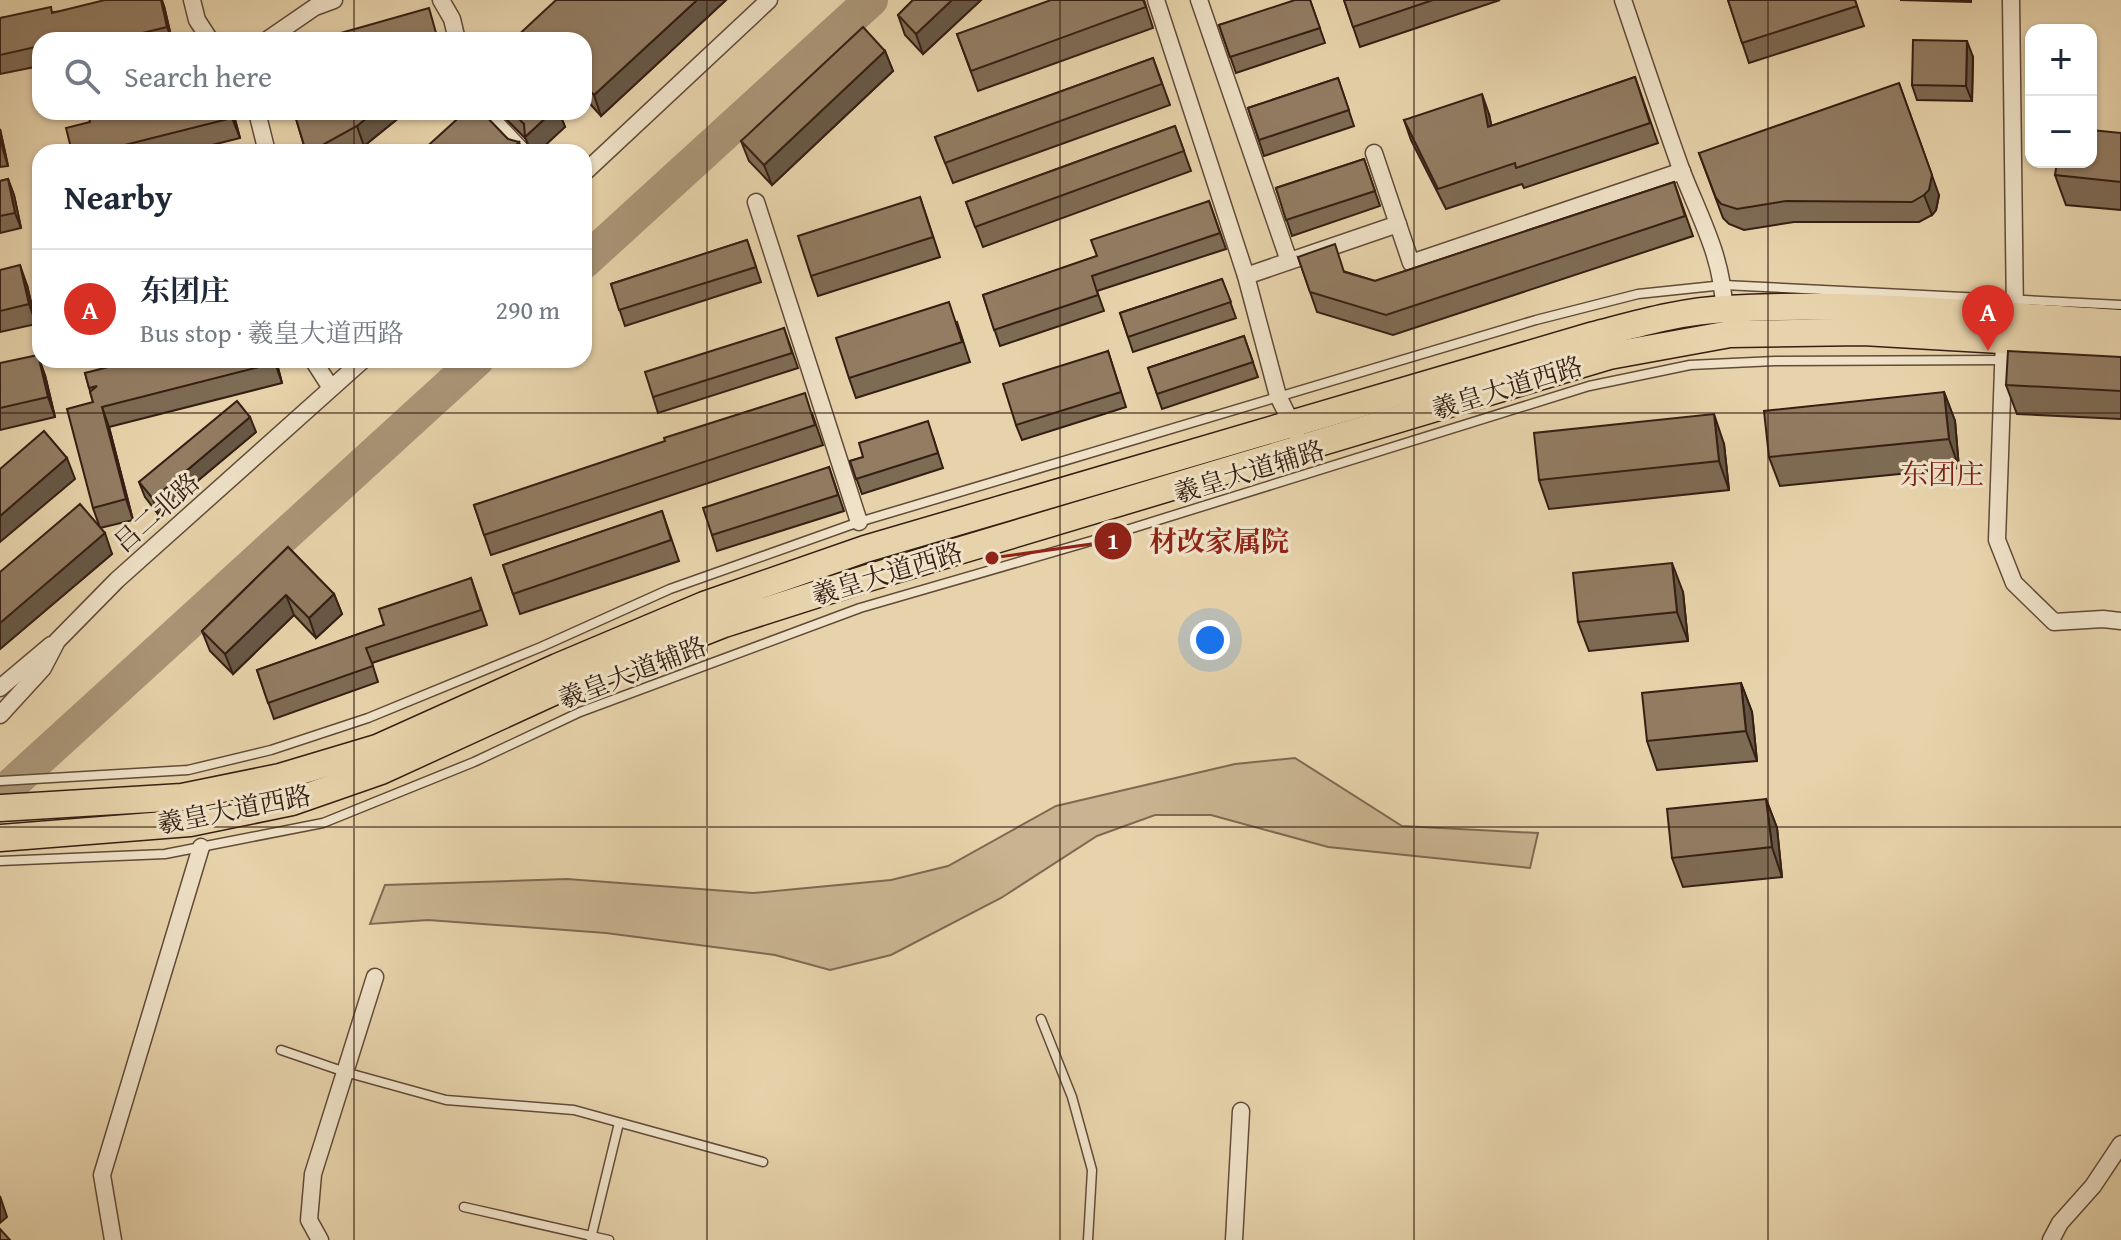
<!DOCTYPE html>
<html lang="en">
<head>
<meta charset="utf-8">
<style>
	body { margin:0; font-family:"Gentium Book Plus","Noto Serif SC",serif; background:#f6f6f7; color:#1f2937 }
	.controls { position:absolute; right:24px; top:24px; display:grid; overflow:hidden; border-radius:16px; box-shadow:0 2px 6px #0004 }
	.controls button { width:72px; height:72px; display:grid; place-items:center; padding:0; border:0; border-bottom:2px solid #e0e1e3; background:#fff; color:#1f2937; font:40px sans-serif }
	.you { position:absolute; left:1210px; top:640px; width:28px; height:28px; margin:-20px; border:6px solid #fff; border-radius:50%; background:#1a73e8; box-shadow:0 0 0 12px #1a73e833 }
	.badge { display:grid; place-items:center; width:52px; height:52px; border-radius:50%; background:#d93025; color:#fff; font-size:26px; font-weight:700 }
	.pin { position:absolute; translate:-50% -66px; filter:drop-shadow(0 2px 4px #0008) }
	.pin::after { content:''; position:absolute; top:42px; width:28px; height:24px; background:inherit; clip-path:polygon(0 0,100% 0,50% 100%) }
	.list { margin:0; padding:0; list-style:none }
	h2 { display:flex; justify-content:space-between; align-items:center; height:104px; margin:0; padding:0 32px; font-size:34px }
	h2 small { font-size:26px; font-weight:400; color:#747a83 }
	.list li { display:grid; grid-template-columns:52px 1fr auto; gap:24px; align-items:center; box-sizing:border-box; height:120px; padding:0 32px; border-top:2px solid #e0e1e3 }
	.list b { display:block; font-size:30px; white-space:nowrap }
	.list p { margin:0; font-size:26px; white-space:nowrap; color:#747a83 }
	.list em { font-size:26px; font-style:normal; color:#747a83 }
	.icon { flex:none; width:44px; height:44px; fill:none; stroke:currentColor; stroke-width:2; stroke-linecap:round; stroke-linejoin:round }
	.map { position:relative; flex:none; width:2121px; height:1240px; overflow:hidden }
	.search { position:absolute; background:#fff; box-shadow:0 2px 6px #0004; left:32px; top:32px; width:560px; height:88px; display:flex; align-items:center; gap:20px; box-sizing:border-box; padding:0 28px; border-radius:24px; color:#747a83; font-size:30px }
	.panel { position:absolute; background:#fff; box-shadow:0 2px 6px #0004; left:32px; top:144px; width:560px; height:224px; border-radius:24px }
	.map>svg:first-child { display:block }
	.green { fill:#c9b491; stroke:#7f6952; stroke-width:2 }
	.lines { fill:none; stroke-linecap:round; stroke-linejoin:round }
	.river { stroke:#aa9577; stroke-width:34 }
	.lane-casing { stroke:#624b39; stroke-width:11 }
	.street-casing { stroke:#624b39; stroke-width:19 }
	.primary-casing { stroke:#351e13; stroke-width:29 }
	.lane { stroke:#efe2c8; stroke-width:8 }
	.street { stroke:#efe2c8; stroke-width:16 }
	.primary { stroke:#e7d3ab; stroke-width:26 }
	.wall { fill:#7e6b54; stroke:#351e13; stroke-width:2 }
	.shaded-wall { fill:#665745; stroke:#351e13; stroke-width:2 }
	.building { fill:#927c62; stroke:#351e13; stroke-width:2 }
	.grid { fill:none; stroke:#351e13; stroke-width:2; stroke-opacity:0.55 }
	.labels { text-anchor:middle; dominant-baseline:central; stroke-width:6; stroke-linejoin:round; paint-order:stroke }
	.street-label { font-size:26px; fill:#351e13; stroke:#efe2c8 }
	.neighbourhood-label { font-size:28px; fill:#7a1f14; stroke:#efe2c8 }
	.leader { fill:none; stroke:#8f2418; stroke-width:3 }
	.callout-dot { fill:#8f2418; stroke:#efe2c8; stroke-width:3 }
	.mark-label { font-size:24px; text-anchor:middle; font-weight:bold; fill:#fff }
	.callout-label { font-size:28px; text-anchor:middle; font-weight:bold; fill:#8f2418; stroke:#efe2c8; stroke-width:6; stroke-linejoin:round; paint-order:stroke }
</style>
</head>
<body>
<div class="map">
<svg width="2121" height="1240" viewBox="0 0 2121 1240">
	<rect width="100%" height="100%" fill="#e7d3ab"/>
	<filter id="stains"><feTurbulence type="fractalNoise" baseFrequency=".0025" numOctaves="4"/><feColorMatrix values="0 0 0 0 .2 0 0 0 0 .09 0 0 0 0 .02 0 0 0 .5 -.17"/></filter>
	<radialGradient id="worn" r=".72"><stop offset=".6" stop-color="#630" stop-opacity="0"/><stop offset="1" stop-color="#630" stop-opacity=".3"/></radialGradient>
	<path class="green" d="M 1295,758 L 1402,826 L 1538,833 L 1530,868 L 1328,847 L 1211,815 L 1155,815 L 1097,836 L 1001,898 L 891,955 L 830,970 L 775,955 L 606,933 L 428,920 L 370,924 L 385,885 L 567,879 L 753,893 L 891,880 L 948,866 L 1056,806 L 1235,764 Z"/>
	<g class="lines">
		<g class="river">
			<path d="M 584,262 L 871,0"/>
			<path d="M 0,795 L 477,360"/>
		</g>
		<g class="lane-casing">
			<g id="lane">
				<path d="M 0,781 L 188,770 L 271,750 L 368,718 L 541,647 L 670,589 L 859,522 L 1536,320 L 1638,294 L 1724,285 L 2121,305"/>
				<path d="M 0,861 L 165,854 L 323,823 L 474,762 L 580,712 L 860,608 L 1091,541 L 1589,386 L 1690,365 L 1775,361 L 2003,360"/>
				<path d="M 1041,1019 L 1072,1097 L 1092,1170 L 1088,1240"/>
				<path d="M 281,1050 L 345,1072 L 446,1100 L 574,1110 L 763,1162"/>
				<path d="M 464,1207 L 609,1240"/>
				<path d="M 591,1238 L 619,1123"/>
			</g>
		</g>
		<g class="street-casing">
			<g id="street">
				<path d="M 192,0 L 197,20 L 210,40"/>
				<path d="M 441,0 L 452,19 L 457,40"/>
				<path d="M 1156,0 L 1246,276 L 1278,396 L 1296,432"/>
				<path d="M 1199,0 L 1289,261"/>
				<path d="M 1623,0 C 1642,56 1661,113 1681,169 C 1699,216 1723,257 1724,309"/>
				<path d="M 2011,0 L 2015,317"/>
				<path d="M 267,40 L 315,7 L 334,0"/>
				<path d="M 257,112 L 267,152"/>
				<path d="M 485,112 L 523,152"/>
				<path d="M 1374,153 L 1411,263 L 1682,171"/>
				<path d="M 584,173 L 769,0"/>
				<path d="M 756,202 L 859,522"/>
				<path d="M 1246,276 L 1398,224"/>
				<path d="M 2004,340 L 1997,540 L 2014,583 L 2054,622 L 2103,619 L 2121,621"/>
				<path d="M 313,360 L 331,388"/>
				<path d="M 0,688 L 51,645"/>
				<path d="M 0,715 L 43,668 L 57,641 L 117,580 L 363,360"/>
				<path d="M 113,1240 L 102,1175 L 201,847"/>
				<path d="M 320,1240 L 309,1220 L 313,1174 L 375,977"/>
				<path d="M 1234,1240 L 1241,1111"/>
				<path d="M 2051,1240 L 2060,1223 L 2093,1186 L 2121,1144"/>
			</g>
		</g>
		<g class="primary-casing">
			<g id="primary">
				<path d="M 0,808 L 182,797 L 280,777 L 377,748 L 557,667 L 704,605 L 865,549 L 1594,335 C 1637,324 1681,311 1726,309 C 1857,301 1990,316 2121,323"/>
				<path d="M 0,838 L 190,823 L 292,802 L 381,771 L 562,688 L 724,624 L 868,578 L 1609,356 L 1730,334 L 1863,332 L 2121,347"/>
			</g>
		</g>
		<use href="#lane" class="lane"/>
		<use href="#street" class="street"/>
		<use href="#primary" class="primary"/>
	</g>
	<g class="wall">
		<path d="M 556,0 L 726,0 L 601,116 L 584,97 L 584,40 Z"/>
		<path d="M 913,0 L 981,0 L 923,54 L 905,35 L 898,15 Z"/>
		<path d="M 1144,0 L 1153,28 L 978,91 L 957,34 Z"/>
		<path d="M 1310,0 L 1325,43 L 1236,73 L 1219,25 Z"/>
		<path d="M 1344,0 L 1500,0 L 1360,47 Z"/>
		<path d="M 1728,0 L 1855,0 L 1864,26 L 1749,63 Z"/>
		<path d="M 1900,0 L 1971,0 L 1971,2 Z"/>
		<path d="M 164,6 L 172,40 L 40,40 L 40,66 L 0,74 L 0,18 L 53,12 Z"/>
		<path d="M 885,51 L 893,71 L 772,185 L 749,161 L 741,141 Z"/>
		<path d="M 1973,57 L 1972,101 L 1917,100 L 1912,85 Z"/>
		<path d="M 1153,58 L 1170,105 L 953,183 L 935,137 Z"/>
		<path d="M 1635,77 L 1658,143 L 1524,188 L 1522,184 L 1446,209 L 1411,140 L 1404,120 L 1489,114 L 1491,126 Z"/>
		<path d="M 1338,78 L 1354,126 L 1264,156 L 1248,108 Z"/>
		<path d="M 233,112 L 240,138 L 184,152 L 72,152 L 90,122 Z"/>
		<path d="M 294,112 L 406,112 L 364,146 L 353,152 L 306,152 Z"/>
		<path d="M 499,112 L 559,112 L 565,127 L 527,140 Z"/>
		<path d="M 1175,126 L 1191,171 L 983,247 L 966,202 Z"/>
		<path d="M 0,129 L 8,166 L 0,167 Z"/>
		<path d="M 2121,133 L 2121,210 L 2066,205 L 2055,175 Z"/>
		<path d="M 1699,153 L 1939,195 L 1936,210 L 1932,215 L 1919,222 L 1794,222 L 1744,230 L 1729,224 L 1723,218 Z"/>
		<path d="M 1364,159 L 1380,206 L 1292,236 L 1276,188 Z"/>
		<path d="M 8,179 L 14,195 L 21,228 L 0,233 L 0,181 Z"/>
		<path d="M 1674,182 L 1693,236 L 1393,335 L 1317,312 L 1298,257 L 1375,281 Z"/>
		<path d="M 920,197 L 940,257 L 818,296 L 811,276 Z"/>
		<path d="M 1209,201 L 1226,249 L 1097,291 L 1104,311 L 1000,346 L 983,295 L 1097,256 Z"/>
		<path d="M 747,240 L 761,282 L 625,326 L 611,284 Z"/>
		<path d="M 0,270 L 27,285 L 36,324 L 0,332 Z"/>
		<path d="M 1222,279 L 1236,318 L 1133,352 L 1120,313 Z"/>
		<path d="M 957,322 L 970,362 L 856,398 L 849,378 Z"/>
		<path d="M 784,328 L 798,368 L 658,413 L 653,397 Z"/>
		<path d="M 1244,336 L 1258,377 L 1162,409 L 1148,368 Z"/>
		<path d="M 1108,351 L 1126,407 L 1022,440 L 1016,425 Z"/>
		<path d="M 2121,357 L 2121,419 L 2017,414 L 2006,385 Z"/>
		<path d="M 276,360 L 282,383 L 109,427 L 133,520 L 100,528 L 112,554 L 0,649 L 0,572 L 100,528 L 93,508 L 93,402 L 85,373 Z"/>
		<path d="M 0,363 L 45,375 L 55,417 L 0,430 Z"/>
		<path d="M 1944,392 L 1955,421 L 1959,468 L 1780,486 L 1769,457 Z"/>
		<path d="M 812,413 L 823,445 L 491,555 L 474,505 Z"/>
		<path d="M 256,432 L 158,514 L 145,497 L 139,482 Z"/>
		<path d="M 933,437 L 943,468 L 862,494 L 850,461 Z"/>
		<path d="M 1724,444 L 1729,490 L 1549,509 L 1539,480 Z"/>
		<path d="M 829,467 L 844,511 L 717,551 L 712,535 Z"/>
		<path d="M 662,511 L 679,561 L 520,614 L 503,565 Z"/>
		<path d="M 288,547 L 334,594 L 342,614 L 316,638 L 294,615 L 233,674 L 210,651 L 202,631 Z"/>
		<path d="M 471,578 L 487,625 L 372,663 L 378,682 L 274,719 L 257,670 L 384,625 Z"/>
		<path d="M 1683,592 L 1688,641 L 1589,651 L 1578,622 Z"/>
		<path d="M 1741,683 L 1752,712 L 1757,761 L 1657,770 L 1647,741 Z"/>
		<path d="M 1766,799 L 1777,828 L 1782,877 L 1683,887 L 1672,858 Z"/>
	</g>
	<g class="shaded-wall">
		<path d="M 161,0 L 162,0 L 164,6 L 172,40 L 167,27 Z"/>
		<path d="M 697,0 L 726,0 L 601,116 L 594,95 Z"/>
		<path d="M 952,0 L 981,0 L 923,54 L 916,34 Z"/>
		<path d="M 1967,41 L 1973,57 L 1972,101 L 1966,86 Z"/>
		<path d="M 885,51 L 893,71 L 772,185 L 764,165 Z"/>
		<path d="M 1899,83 L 1939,195 L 1936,210 L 1932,215 L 1924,195 Z"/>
		<path d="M 1482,94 L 1489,114 L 1496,147 L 1488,127 Z"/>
		<path d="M 231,112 L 233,112 L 240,138 L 232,118 Z"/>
		<path d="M 374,112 L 406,112 L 364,146 L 357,126 Z"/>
		<path d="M 552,112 L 559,112 L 565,127 L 538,152 L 531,152 L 525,137 Z"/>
		<path d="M 0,129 L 8,166 L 3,150 L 0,137 Z"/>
		<path d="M 519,142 L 523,152 L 512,152 L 511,150 Z"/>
		<path d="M 8,179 L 14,195 L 21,228 L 15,213 Z"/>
		<path d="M 20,265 L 27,285 L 36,324 L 29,304 Z"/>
		<path d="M 38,355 L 45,375 L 55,417 L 48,397 Z"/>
		<path d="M 274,360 L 276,360 L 282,383 Z"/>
		<path d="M 1944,392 L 1955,421 L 1959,468 L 1949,439 Z"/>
		<path d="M 102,407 L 109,427 L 133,520 L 126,499 Z"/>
		<path d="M 1714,414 L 1724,444 L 1729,490 L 1719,461 Z"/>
		<path d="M 250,417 L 256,432 L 158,514 L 153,499 Z"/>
		<path d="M 67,458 L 75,479 L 0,542 L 0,516 Z"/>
		<path d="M 105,533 L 112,554 L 0,649 L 0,623 Z"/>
		<path d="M 1672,563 L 1683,592 L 1688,641 L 1677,612 Z"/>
		<path d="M 334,594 L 342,614 L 316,638 L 309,618 Z"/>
		<path d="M 286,595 L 294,615 L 233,674 L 225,654 Z"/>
		<path d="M 1741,683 L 1752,712 L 1757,761 L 1746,731 Z"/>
		<path d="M 1766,799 L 1777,828 L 1782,877 L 1772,847 Z"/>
		<path d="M 0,1196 L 7,1217 L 0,1223 Z"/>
	</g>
	<g class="building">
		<path d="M 105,0 L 161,0 L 167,27 L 114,40 L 76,40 L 76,38 L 68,40 L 40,40 L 40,46 L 0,55 L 0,18 L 51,7 L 52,13 Z"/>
		<path d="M 556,0 L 697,0 L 594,95 L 584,85 L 584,40 L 513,40 Z"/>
		<path d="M 913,0 L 952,0 L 916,34 L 898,15 Z"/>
		<path d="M 1051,0 L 1143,0 L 1146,7 L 971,71 L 957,34 Z"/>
		<path d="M 1295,0 L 1310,0 L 1320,28 L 1230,57 L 1219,25 Z"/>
		<path d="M 1344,0 L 1433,0 L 1353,27 Z"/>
		<path d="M 1728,0 L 1855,0 L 1857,6 L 1742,43 Z"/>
		<path d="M 429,8 L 438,40 L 316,40 Z"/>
		<path d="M 863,27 L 885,51 L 764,165 L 741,141 Z"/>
		<path d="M 1913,40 L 1967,41 L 1966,86 L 1912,85 Z"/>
		<path d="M 1153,58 L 1162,84 L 945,163 L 935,137 Z"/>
		<path d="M 1635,77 L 1650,123 L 1516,168 L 1515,163 L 1438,189 L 1404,120 L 1482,94 L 1488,127 Z"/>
		<path d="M 1338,78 L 1349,110 L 1259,140 L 1248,108 Z"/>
		<path d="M 1899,83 L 1932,175 L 1929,190 L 1924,195 L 1912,202 L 1786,201 L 1737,209 L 1721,204 L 1716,198 L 1699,153 Z"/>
		<path d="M 88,112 L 231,112 L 232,118 L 97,152 L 72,152 L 66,128 L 90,122 Z"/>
		<path d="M 294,112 L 374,112 L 357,126 L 310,152 L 306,152 Z"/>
		<path d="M 465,112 L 482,112 L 508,139 L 519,142 L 511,150 L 513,152 L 421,152 Z"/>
		<path d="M 512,112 L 552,112 L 525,137 L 524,124 Z"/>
		<path d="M 1175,126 L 1184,151 L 975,227 L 966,202 Z"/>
		<path d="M 2091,130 L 2121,133 L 2121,182 L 2055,175 L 2057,162 L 2091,162 Z"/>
		<path d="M 1364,159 L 1375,191 L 1286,220 L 1276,188 Z"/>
		<path d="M 8,179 L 15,213 L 0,216 L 0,181 Z"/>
		<path d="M 1674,182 L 1685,216 L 1386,315 L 1310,292 L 1298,257 L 1335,244 L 1344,272 L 1375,281 Z"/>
		<path d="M 920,197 L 933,237 L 811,276 L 798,236 Z"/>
		<path d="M 1209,201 L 1220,233 L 1092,276 L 1098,295 L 994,330 L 983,295 L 1097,256 L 1091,240 Z"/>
		<path d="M 747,240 L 756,267 L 619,310 L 611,284 Z"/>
		<path d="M 20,265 L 29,304 L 0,311 L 0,270 Z"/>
		<path d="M 1222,279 L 1231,302 L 1128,337 L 1120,313 Z"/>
		<path d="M 949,302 L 962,342 L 849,378 L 836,338 Z"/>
		<path d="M 784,328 L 792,353 L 653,397 L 645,372 Z"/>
		<path d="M 1244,336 L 1253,362 L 1157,394 L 1148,368 Z"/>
		<path d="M 1108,351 L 1121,392 L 1016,425 L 1003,384 Z"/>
		<path d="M 2008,351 L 2121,357 L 2121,391 L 2006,385 Z"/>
		<path d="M 38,355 L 48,397 L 0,408 L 0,363 Z"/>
		<path d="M 135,360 L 274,360 L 275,363 L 102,407 L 126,499 L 93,508 L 67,409 L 93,402 L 90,392 L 97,386 L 89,388 L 85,373 Z"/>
		<path d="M 1944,392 L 1949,439 L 1769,457 L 1764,411 Z"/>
		<path d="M 805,393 L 815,425 L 484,535 L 474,505 L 665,441 L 664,438 Z"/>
		<path d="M 237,401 L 250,417 L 153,499 L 139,482 Z"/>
		<path d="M 1714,414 L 1719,461 L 1539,480 L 1534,433 Z"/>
		<path d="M 928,421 L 938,453 L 856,479 L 850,461 L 863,457 L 859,443 Z"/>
		<path d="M 44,431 L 67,458 L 0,516 L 0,469 Z"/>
		<path d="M 829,467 L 838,495 L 712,535 L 703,508 Z"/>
		<path d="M 80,504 L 105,533 L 0,623 L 0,572 Z"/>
		<path d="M 662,511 L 671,540 L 513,594 L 503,565 Z"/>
		<path d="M 288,547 L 334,594 L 309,618 L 286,595 L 225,654 L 202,631 Z"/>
		<path d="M 1672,563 L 1677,612 L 1578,622 L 1573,573 Z"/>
		<path d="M 471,578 L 481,610 L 366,648 L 373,666 L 268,703 L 257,670 L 384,625 L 379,609 Z"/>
		<path d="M 1741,683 L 1746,731 L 1647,741 L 1642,693 Z"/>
		<path d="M 1766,799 L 1772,847 L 1672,858 L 1667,809 Z"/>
		<path d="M 0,1229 L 10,1240 L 0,1240 Z"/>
	</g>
	<path class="grid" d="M 354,0 L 354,40M 707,0 L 707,1240M 1060,0 L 1060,1240M 1414,0 L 1414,1240M 1768,0 L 1768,1240M 354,112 L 354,152M 354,360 L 354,1240M 0,413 L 2121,413M 0,827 L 2121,827"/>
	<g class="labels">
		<g class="street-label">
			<text transform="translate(1507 387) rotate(-17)">羲皇大道西路</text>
			<text transform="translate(1249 471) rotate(-17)">羲皇大道辅路</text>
			<text transform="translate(156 512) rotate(-42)">吕二北路</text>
			<text transform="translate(887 573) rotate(-17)">羲皇大道西路</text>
			<text transform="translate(632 672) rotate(-21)">羲皇大道辅路</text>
			<text transform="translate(234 809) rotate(-11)">羲皇大道西路</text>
		</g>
		<g class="neighbourhood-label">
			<text x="1942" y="473">东团庄</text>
		</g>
	</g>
	<path class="leader" d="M992 558L1113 541"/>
	<g class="callout-dot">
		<circle cx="992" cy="558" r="8"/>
		<circle cx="1113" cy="541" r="20"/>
	</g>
	<g class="mark-label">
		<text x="1113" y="549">1</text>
	</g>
	<g class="callout-label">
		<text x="1219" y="551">材改家属院</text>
	</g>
	<rect width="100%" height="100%" filter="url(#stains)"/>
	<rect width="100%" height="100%" fill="url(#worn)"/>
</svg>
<div class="controls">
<button>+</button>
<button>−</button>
</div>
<div class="you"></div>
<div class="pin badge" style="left:1988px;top:351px">A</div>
<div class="search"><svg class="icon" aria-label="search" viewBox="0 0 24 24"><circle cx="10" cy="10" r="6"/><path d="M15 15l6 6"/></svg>Search here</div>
<section class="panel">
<h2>Nearby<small></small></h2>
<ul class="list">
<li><span class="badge">A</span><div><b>东团庄</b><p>Bus stop · 羲皇大道西路</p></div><em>290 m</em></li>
</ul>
</section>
</div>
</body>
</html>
